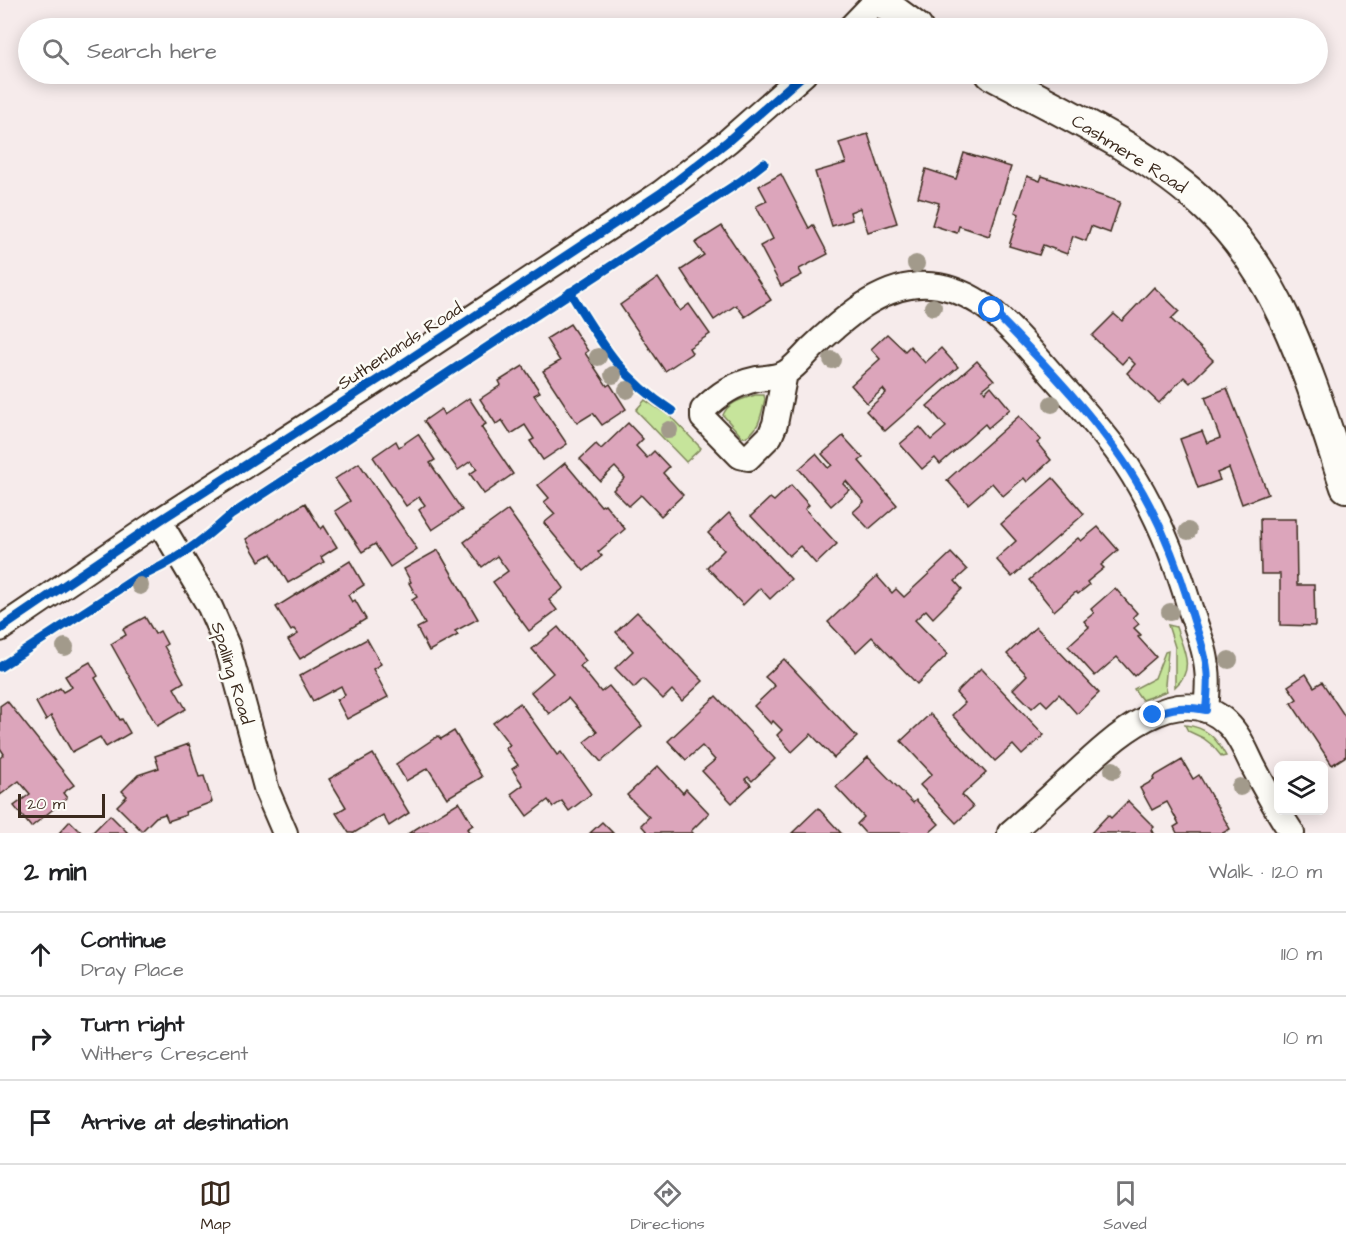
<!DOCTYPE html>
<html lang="en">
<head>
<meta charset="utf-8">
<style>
	body { margin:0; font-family:"Architects Daughter",sans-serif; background:#f6f6f6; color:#202124 }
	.controls { position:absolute; right:18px; bottom:18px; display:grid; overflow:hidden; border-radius:9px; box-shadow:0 3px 15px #0003 }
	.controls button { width:54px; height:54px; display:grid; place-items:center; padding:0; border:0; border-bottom:2px solid #e0e0e0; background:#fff; color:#202124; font:30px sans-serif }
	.scale { position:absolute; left:18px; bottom:15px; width:87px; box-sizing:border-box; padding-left:6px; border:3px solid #3b2a1e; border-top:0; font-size:16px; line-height:21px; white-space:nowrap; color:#3b2a1e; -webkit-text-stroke:4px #fdfcf7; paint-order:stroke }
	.stop { position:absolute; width:18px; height:18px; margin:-14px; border:4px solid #1a73e8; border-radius:50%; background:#fff }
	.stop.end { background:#1a73e8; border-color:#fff; box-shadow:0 2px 6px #0008 }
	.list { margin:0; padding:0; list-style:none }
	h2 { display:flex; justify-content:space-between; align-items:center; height:78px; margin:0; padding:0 24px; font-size:26px }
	h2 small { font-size:20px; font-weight:400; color:#757577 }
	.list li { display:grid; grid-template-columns:39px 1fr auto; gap:18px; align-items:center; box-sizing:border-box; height:84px; padding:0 24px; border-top:2px solid #e0e0e0 }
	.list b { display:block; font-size:22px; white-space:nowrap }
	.list p { margin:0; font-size:20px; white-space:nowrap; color:#757577 }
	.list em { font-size:20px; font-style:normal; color:#757577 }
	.icon { flex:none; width:33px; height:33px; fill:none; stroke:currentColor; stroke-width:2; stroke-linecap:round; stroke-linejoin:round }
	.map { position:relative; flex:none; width:1346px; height:833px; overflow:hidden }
	.search { position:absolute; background:#fff; box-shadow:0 3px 15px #0003; left:18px; right:18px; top:18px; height:66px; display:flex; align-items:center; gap:15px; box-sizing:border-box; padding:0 21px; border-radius:33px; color:#757577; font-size:22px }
	.sheet { height:330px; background:#fff }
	nav { display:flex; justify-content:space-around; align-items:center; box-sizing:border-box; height:84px; border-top:2px solid #e0e0e0; background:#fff; font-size:16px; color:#757577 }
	nav a { display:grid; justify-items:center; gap:3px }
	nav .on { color:#3b2a1e }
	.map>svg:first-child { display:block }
	.green { fill:#c6e49b; stroke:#80875c; stroke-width:1.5 }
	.building { fill:#dca5bb; stroke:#3b2a1e; stroke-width:1.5 }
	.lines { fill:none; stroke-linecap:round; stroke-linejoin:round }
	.minor-casing { stroke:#3b2a1e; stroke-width:28 }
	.tertiary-casing { stroke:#3b2a1e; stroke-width:34 }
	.minor { stroke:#fdfcf7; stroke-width:24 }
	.tertiary { stroke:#fdfcf7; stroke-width:30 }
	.cycleway-casing { stroke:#fdfcf7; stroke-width:13 }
	.cycleway { stroke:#0057b8; stroke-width:9 }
	.tree { fill:#a29a8b }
	.route { stroke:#1a73e8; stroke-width:8 }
	.labels { text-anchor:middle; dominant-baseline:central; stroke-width:5; stroke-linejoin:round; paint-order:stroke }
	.street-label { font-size:18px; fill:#3b2a1e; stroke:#fdfcf7 }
</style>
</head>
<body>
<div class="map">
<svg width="1346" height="833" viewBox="0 0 1346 833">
	<rect width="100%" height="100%" fill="#f6ebeb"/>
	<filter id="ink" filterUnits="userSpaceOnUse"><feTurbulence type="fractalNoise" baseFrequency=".0167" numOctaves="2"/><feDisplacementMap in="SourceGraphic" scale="12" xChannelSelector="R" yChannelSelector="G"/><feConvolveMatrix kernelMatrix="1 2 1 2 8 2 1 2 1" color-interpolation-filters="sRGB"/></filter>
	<g filter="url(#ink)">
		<g class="green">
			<path d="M 755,395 L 764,395 L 765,399 C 761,414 760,430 745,437 L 742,437 L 723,415 C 728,402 743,399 755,395 Z"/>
			<path d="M 645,400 L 671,417 L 701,448 L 686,462 L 636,410 Z"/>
			<path d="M 1168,625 L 1176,627 C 1183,649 1196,669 1175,687 L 1175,647 Z"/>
			<path d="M 1168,651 L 1165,685 L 1167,691 L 1142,700 L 1134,689 L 1155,678 L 1165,652 Z"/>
			<path d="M 1185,725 C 1207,727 1216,738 1226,756 L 1222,757 L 1212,745 L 1203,738 L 1188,731 Z"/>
		</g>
		<g class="building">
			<path d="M 868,134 L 897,223 L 868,232 L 860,208 L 850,212 L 852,220 L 832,226 L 815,172 L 846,163 L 839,143 Z"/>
			<path d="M 964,153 L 1011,167 L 989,236 L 959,226 L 957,233 L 932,225 L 939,203 L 918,197 L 926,169 L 956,179 Z"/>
			<path d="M 781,174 L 809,228 L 813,225 L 828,254 L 799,269 L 802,275 L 781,286 L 760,246 L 773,239 L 756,206 L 767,201 L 759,186 Z"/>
			<path d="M 1027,176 L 1040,181 L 1042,176 L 1120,202 L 1110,233 L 1091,226 L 1086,241 L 1073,236 L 1067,254 L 1043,245 L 1039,255 L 1009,246 L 1019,214 L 1015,212 Z"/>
			<path d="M 722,226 L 771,300 L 745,317 L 736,305 L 714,320 L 681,270 L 704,255 L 695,243 Z"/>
			<path d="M 658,278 L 680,311 L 689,304 L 710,334 L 689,348 L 692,353 L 665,371 L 620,305 Z"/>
			<path d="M 1154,287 L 1179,311 L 1171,319 L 1213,360 L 1190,383 L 1184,377 L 1159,403 L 1127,373 L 1135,364 L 1128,357 L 1122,364 L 1092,336 L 1114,314 L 1122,321 Z"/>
			<path d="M 570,324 L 588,351 L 585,353 L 607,386 L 610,384 L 626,409 L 602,425 L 593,413 L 577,423 L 543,371 L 560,361 L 546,339 Z"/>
			<path d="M 887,334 L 905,351 L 910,346 L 925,363 L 941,348 L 958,367 L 885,431 L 866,411 L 886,393 L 883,389 L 867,403 L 851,385 L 880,359 L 871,349 Z"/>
			<path d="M 977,361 L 994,380 L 983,389 L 985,392 L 991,386 L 1010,409 L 988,428 L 985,424 L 940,464 L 935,458 L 922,469 L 900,444 L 920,427 L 931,440 L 946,427 L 927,406 Z"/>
			<path d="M 523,366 L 540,392 L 534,395 L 567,444 L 543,460 L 530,441 L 534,439 L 525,425 L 511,434 L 502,420 L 496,424 L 480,399 L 501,385 L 499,381 Z"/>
			<path d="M 1227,388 L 1268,494 L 1242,504 L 1229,468 L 1217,473 L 1220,480 L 1198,488 L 1180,439 L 1202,431 L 1207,443 L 1220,438 L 1205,397 Z"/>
			<path d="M 469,398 L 486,424 L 481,427 L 513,474 L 484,494 L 470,474 L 477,469 L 471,461 L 458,470 L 424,421 L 441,409 L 444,415 Z"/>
			<path d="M 1019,416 L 1041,440 L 1037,443 L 1051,460 L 1027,482 L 1024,478 L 1003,496 L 992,483 L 968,504 L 947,480 Z"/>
			<path d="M 628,423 L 643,439 L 636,446 L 647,458 L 654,451 L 669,467 L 663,473 L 683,495 L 661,516 L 641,495 L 629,506 L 613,490 L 625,478 L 615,467 L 600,481 L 580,459 L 596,444 L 601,449 Z"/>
			<path d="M 418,434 L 435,460 L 430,463 L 462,510 L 432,530 L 419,510 L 425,505 L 419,497 L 406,506 L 373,457 L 396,441 L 399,447 Z"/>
			<path d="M 843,436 L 863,458 L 859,461 L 897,505 L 869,529 L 853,512 L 864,502 L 846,481 L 843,484 L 849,490 L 831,506 L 799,469 L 816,454 L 828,468 L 832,465 L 822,454 Z"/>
			<path d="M 359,463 L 417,549 L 390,567 L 375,544 L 362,552 L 335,511 L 350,501 L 335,479 Z"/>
			<path d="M 565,463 L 601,506 L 605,504 L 625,529 L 598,552 L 602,556 L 584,571 L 544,523 L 555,514 L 544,502 L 549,498 L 538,485 Z"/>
			<path d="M 1053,478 L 1084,514 L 1012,577 L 996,559 L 1016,541 L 1001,524 Z"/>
			<path d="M 791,485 L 809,505 L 805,509 L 837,544 L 816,564 L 800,546 L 789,556 L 751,516 L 770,498 L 774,501 Z"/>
			<path d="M 305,503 L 321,529 L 324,526 L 337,547 L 321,557 L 324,562 L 288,583 L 271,554 L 259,561 L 246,539 Z"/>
			<path d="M 508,510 L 564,588 L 549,600 L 557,610 L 529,631 L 493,582 L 508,571 L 497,556 L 482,567 L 464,542 Z"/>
			<path d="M 729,513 L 791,579 L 770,599 L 760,588 L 743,605 L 707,567 L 724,550 L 708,533 Z"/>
			<path d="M 1260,519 L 1296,519 L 1297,585 L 1314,585 L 1315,626 L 1280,625 L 1280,574 L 1261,574 Z"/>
			<path d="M 1098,527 L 1118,550 L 1101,565 L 1104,568 L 1087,582 L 1089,585 L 1078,594 L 1076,592 L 1054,611 L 1029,580 L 1078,538 L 1081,541 Z"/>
			<path d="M 438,550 L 478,619 L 455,631 L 458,635 L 429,651 L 417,628 L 425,624 L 412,600 L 417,597 L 409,583 L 411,582 L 404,569 Z"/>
			<path d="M 951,553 L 967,570 L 955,581 L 962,589 L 933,618 L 926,610 L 915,620 L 948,654 L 917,684 L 872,637 L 856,652 L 828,622 L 877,576 L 892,593 L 896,589 L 904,597 Z"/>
			<path d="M 350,561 L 364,585 L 348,595 L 352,602 L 355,600 L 366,619 L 300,659 L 288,640 L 298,634 L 294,629 L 291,631 L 276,607 Z"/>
			<path d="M 1115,588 L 1137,613 L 1133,617 L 1139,624 L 1134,628 L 1141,635 L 1138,637 L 1156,657 L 1134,676 L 1117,657 L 1095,676 L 1068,646 L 1089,627 L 1084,621 L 1094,613 L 1091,609 Z"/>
			<path d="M 637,612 L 703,681 L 682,701 L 672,690 L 663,699 L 643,679 L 634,688 L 615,668 L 633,651 L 616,632 Z"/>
			<path d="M 145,617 L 155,634 L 160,631 L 167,644 L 164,646 L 184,682 L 174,688 L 186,709 L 157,726 L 111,644 L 126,635 L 123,629 Z"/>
			<path d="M 558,627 L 586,661 L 580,666 L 601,692 L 609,686 L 642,726 L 601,762 L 584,742 L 597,732 L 568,698 L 549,714 L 531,692 L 553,673 L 532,649 Z"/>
			<path d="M 1036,627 L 1099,693 L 1077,714 L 1059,694 L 1047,706 L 1041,700 L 1032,708 L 1013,689 L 1027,675 L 1007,654 Z"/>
			<path d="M 367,639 L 381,664 L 373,669 L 388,697 L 347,719 L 337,700 L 345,695 L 341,686 L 313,701 L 299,676 Z"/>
			<path d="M 784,659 L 857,737 L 834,758 L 811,734 L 792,752 L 777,735 L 782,730 L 773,721 L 771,724 L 754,706 L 775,686 L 765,677 Z"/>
			<path d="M 90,662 L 98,676 L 95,678 L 120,720 L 122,719 L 130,733 L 106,747 L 100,737 L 72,752 L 51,716 L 46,720 L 36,702 L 60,688 L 63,692 L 72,687 L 65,676 Z"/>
			<path d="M 981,668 L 1044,735 L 1022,755 L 1013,745 L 995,761 L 952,715 L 965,703 L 956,693 Z"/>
			<path d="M 1306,674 L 1314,687 L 1322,682 L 1346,718 L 1346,756 L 1332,765 L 1291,703 L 1297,699 L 1288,686 Z"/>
			<path d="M 716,696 L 775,759 L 752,781 L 748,777 L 745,779 L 751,785 L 732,803 L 702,771 L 715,760 L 702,746 L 686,760 L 668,741 Z"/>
			<path d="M 7,701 L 74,785 L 63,793 L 67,798 L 31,827 L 14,806 L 30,794 L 19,781 L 0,795 L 0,758 L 4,754 L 0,748 L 0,706 Z"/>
			<path d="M 520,703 L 557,755 L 561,752 L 591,794 L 569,811 L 562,801 L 553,807 L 548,800 L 527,816 L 511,794 L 523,785 L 512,769 L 518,765 L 505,748 L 510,745 L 493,723 Z"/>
			<path d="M 930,714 L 986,773 L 962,795 L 973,807 L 956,823 L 920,785 L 932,774 L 901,741 Z"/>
			<path d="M 454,731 L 482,777 L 447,798 L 428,768 L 406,781 L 396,764 L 438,736 L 441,739 Z"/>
			<path d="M 189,744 L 199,777 L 204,776 L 212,802 L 185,812 L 186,815 L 168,821 L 165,814 L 156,817 L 142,831 L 117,806 L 127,796 L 122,791 L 138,775 L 159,768 L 155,756 Z"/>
			<path d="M 373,754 L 409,813 L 389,826 L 383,815 L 354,833 L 349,833 L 336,813 L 346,807 L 329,779 Z"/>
			<path d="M 868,757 L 913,803 L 916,800 L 939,824 L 929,833 L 865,833 L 857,824 L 864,817 L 836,787 Z"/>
			<path d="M 1182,760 L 1193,779 L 1199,775 L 1230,829 L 1223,833 L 1177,833 L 1174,827 L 1179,824 L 1167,802 L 1152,810 L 1140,788 L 1154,780 L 1153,777 Z"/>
			<path d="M 658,766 L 683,793 L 686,789 L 709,813 L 691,831 L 693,833 L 648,833 L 641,825 L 649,817 L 627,795 Z"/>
			<path d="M 1128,801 L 1154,827 L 1151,830 L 1154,833 L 1091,833 L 1108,815 L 1111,818 Z"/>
			<path d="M 459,802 L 473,825 L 467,829 L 470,833 L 409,833 Z"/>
			<path d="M 818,808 L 841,833 L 792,833 Z"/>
			<path d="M 110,815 L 128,833 L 92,833 Z"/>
			<path d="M 70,821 L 82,833 L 59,833 Z"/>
			<path d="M 602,822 L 613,833 L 590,833 Z"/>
		</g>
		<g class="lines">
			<g class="minor-casing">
				<g id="minor">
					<path d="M 850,28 L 877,0"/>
					<path d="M 785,373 L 775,424 L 770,436 L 748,458 L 740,456 L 703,418 L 703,410 C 719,394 734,384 757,379 C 766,378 780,377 787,372 C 797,365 805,355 813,347 C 847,315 889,277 939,286 C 987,295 1017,335 1048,370 C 1074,400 1103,430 1126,464 C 1155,508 1175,557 1190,608 C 1196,627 1206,649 1207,669 C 1209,682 1207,696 1206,710"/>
					<path d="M 159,521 L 210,607 L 228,648 L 267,791 L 285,833"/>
					<path d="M 0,629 L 159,521 L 396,368 L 661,193 L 728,141 L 804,74"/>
					<path d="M 1010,833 C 1031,815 1051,796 1071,778 C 1107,744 1177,675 1227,723 C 1239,734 1246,752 1253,766 C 1265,789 1278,812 1292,833"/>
				</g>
			</g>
			<g class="tertiary-casing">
				<g id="tertiary">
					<path d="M 879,0 L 917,28"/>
					<path d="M 991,74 C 1062,112 1150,152 1208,208 C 1285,281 1313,390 1346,487"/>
				</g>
			</g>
			<use href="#minor" class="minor"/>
			<use href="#tertiary" class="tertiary"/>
			<g class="cycleway-casing">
				<g id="cycleway">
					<path d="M 570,292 C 602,344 620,377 672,411"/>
					<path d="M 0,629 L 159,521 L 396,368 L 661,193 L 728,141 L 804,74"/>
					<path d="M 0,667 L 136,578 C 173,564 202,541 231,515 L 741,181 L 764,163"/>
				</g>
			</g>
			<use href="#cycleway" class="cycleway"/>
		</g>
		<g class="tree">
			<circle cx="916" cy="264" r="9"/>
			<circle cx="933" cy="307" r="9"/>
			<circle cx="598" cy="357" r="9"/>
			<circle cx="832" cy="360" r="9"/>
			<circle cx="613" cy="375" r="9"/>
			<circle cx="627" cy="390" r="9"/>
			<circle cx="1052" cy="404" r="9"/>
			<circle cx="669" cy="430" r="9"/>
			<circle cx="1188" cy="531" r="9"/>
			<circle cx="140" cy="586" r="9"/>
			<circle cx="1170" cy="612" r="9"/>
			<circle cx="65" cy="647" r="9"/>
			<circle cx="1229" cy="660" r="9"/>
			<circle cx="1113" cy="770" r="9"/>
			<circle cx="1240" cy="787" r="9"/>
		</g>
	</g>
	<g class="lines" filter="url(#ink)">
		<path class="route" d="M 992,310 C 1043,362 1108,429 1143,493 C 1163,529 1178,567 1190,607 C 1195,627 1205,648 1207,669 C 1209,682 1207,696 1206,710 C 1184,706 1173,707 1153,715"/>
	</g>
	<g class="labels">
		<g class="street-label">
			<text transform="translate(1129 154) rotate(32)">Cashmere Road</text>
			<text transform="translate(400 346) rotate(-33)">Sutherlands Road</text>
			<text transform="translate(232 673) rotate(73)">Spalling Road</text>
		</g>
	</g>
</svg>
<div class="controls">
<button><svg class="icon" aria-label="layers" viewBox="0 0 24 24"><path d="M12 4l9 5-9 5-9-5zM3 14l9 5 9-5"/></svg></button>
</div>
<div class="scale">20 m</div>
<div class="stop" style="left:992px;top:310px"></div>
<div class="stop end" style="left:1153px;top:715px"></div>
<div class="search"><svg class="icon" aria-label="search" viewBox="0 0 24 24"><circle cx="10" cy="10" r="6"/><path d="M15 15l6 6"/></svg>Search here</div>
</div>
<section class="sheet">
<h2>2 min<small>Walk · 120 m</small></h2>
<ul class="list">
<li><svg class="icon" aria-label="ahead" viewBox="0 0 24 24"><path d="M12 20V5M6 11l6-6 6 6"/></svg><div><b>Continue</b><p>Dray Place</p></div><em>110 m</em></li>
<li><svg class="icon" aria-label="right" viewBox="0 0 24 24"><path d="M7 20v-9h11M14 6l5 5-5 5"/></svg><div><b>Turn right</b><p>Withers Crescent</p></div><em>10 m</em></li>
<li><svg class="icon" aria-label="arrive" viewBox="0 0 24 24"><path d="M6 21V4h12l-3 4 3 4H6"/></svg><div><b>Arrive at destination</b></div></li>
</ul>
</section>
<nav>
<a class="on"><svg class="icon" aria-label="map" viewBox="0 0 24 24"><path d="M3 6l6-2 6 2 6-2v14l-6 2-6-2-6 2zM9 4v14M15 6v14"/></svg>Map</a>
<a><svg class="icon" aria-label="directions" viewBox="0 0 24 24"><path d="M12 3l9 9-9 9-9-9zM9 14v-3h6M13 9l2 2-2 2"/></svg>Directions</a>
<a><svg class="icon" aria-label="saved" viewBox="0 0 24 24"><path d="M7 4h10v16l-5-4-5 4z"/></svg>Saved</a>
</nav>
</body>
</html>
